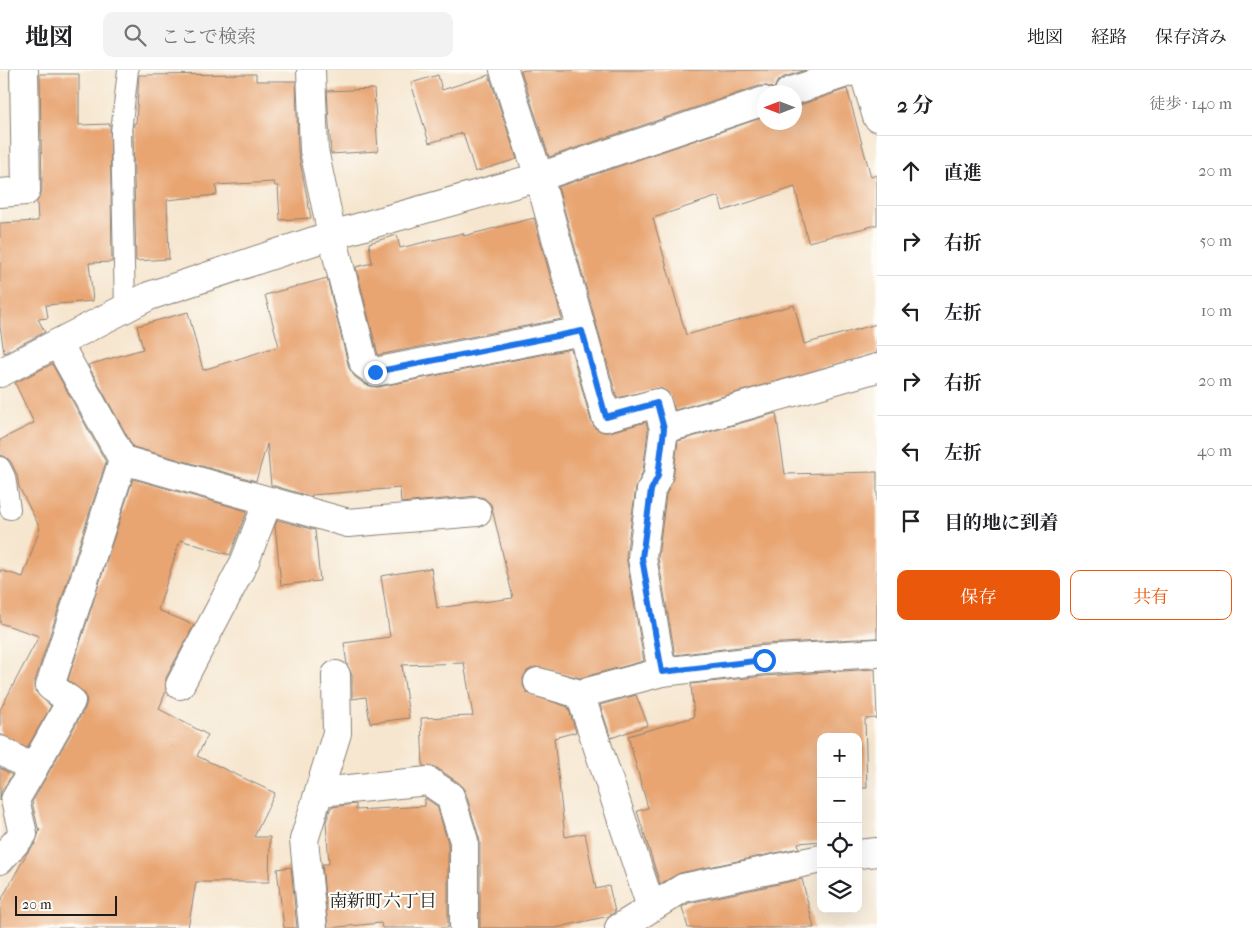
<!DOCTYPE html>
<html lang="ja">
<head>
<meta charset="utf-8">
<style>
	body { margin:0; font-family:"IM FELL French Canon","Noto Serif JP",serif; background:#f2f2f2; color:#202124 }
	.controls { position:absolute; right:15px; bottom:15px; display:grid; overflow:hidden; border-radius:10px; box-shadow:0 5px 20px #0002 }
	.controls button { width:45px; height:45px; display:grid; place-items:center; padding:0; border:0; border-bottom:1px solid #e0e0e0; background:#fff; color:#202124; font:25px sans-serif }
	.compass { position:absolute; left:757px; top:15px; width:45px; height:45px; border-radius:50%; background:#fff; box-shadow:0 5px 20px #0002; rotate:270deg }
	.scale { position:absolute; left:15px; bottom:12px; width:102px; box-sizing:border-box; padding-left:5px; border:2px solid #1c1c1c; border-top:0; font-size:14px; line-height:18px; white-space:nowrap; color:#1c1c1c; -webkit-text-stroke:4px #fdfcf7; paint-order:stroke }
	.stop { position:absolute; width:15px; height:15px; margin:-11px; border:4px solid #1a73e8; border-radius:50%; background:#fff }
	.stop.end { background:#1a73e8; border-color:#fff; box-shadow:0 1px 5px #0008 }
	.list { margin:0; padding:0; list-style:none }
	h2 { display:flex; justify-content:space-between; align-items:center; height:65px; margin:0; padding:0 20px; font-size:21px }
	h2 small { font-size:16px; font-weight:400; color:#757577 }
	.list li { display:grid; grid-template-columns:32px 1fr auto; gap:15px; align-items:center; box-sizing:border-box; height:70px; padding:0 20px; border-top:1px solid #e0e0e0 }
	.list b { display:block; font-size:19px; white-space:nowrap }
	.list em { font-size:16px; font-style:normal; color:#757577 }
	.actions { display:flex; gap:10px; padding:15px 20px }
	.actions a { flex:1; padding:11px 0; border:1px solid #ea580c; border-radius:10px; text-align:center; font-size:18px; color:#ea580c }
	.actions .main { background:#ea580c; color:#fff }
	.icon { flex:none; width:28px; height:28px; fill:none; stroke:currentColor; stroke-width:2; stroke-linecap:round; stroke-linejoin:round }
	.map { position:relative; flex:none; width:877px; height:858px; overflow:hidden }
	header { display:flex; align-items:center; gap:30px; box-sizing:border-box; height:70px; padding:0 25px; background:#fff; border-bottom:1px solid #e0e0e0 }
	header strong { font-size:24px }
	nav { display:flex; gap:28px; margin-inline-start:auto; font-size:18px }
	.search { width:350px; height:45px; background:#f2f2f2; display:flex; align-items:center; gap:12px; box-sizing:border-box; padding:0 18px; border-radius:10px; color:#757577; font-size:19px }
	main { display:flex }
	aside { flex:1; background:#fff }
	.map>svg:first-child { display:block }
	.building { fill:#e8a471 }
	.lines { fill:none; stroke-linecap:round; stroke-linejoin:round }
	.lane-casing { stroke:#898176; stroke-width:22 }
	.street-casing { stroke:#898176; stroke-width:30 }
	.lane { stroke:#fff; stroke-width:20 }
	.street { stroke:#fff; stroke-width:28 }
	.route { stroke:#1a73e8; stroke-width:6 }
	.labels { text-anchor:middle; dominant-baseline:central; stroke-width:4.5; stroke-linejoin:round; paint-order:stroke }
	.neighbourhood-label { font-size:18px; fill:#1c1c1c; stroke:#fdfcf7 }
</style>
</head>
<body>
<header>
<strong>地図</strong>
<div class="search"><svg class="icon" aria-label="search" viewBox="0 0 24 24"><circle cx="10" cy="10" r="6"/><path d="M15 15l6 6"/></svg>ここで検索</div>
<nav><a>地図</a><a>経路</a><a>保存済み</a></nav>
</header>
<main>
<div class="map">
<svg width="877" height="858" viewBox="0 0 877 858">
	<rect width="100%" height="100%" fill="#fdfcf7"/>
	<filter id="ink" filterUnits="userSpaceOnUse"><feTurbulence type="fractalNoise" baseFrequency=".02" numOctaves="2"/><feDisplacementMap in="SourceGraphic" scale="10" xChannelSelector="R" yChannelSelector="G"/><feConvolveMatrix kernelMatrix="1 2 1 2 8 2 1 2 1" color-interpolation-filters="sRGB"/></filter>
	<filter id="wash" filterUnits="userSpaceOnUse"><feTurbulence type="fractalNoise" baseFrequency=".0096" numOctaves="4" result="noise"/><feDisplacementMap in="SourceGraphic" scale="20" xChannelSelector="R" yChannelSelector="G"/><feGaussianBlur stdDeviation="1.12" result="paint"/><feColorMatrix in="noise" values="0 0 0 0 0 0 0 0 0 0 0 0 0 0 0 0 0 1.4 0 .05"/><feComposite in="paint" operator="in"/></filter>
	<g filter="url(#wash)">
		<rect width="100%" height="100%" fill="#f6e6cf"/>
		<g id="blocks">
			<g class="building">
				<path d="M 526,0 L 806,0 L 784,7 L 777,12 L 774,19 L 767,16 L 759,16 L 549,87 L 521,1 Z"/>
				<path d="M 40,4 L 79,4 L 79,55 L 110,54 L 112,192 L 89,193 L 93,231 L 46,235 L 48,248 L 38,249 L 45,262 L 4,283 L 0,256 L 0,153 L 38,151 L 37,132 L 42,121 Z"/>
				<path d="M 256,4 L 256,11 L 296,11 L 298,81 L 311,148 L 280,150 L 278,116 L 275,116 L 274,112 L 216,115 L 217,125 L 167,130 L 169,189 L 136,191 L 133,63 L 134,53 L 136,53 L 139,5 Z"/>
				<path d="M 438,5 L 442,20 L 489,5 L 517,89 L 475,102 L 463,63 L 429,73 L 411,13 Z"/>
				<path d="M 374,19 L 378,81 L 331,84 L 327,21 Z"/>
				<path d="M 847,19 L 871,107 L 877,105 L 877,155 L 808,172 L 795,117 L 723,141 L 719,126 L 653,148 L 686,265 L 794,235 L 804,274 L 877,254 L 877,283 L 675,340 L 668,322 L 660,318 L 617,328 L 558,117 L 764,47 L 764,52 L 794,52 L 794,37 Z"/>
				<path d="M 534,148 L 562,249 L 378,285 L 356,197 L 372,193 L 369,173 L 397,165 L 400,178 L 463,163 L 464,166 Z"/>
				<path d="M 327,208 L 349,298 L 355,307 L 366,315 L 378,317 L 571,279 L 591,351 L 595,358 L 603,362 L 610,362 L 646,352 L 648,360 L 643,401 L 636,418 L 626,486 L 644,591 L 580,608 L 535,597 L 527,601 L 523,608 L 523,616 L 527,623 L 568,637 L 576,662 L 554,668 L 565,767 L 585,763 L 596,819 L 609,816 L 615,842 L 609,846 L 555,858 L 480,858 L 480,771 L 465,721 L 459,713 L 437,698 L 423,696 L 421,648 L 473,646 L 464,593 L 402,595 L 409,648 L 370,653 L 366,627 L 352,629 L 352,605 L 347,595 L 344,573 L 390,567 L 381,506 L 431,498 L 437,538 L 513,528 L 491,434 L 484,428 L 476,426 L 401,433 L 400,418 L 311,425 L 312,427 L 271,415 L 267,374 L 256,411 L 133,377 L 88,295 L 143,279 L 137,256 L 188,242 L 203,300 L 279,276 L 265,225 Z"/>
				<path d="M 52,294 L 106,392 L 35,611 L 35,621 L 51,636 L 27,678 L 0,664 L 0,640 L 39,566 L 0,553 L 0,500 L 23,507 L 40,458 L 19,417 L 17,405 L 11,392 L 6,387 L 0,385 L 0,370 L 34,353 L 15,313 Z"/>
				<path d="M 776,343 L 785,404 L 877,402 L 877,568 L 763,574 L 675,585 L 658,488 L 666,425 L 673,408 L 678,371 Z"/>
				<path d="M 133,409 L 247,441 L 230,485 L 180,470 L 158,540 L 194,555 L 166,608 L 166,621 L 159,639 L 208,665 L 197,686 L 275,723 L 254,767 L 270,767 L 269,812 L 196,812 L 188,858 L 0,858 L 0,832 L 27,783 L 35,774 L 40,759 L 38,758 L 32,732 L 85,638 L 87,631 L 85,624 L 68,610 Z"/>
				<path d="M 278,450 L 315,460 L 320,511 L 281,515 L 275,455 Z"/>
				<path d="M 875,599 L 877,648 L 865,649 L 867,718 L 858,718 L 858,667 L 821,667 L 821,771 L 798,773 L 799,778 L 680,803 L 660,814 L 637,741 L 648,738 L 628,666 L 694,647 L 691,614 L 765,606 Z"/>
				<path d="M 636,625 L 648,655 L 611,668 L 600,635 Z"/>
				<path d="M 0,698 L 12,705 L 1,722 L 0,731 Z"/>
				<path d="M 425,728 L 437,736 L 448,773 L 448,858 L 382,858 L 381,853 L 328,858 L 322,794 L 329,794 L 326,752 L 331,737 L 356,734 L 356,740 L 425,736 Z"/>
				<path d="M 291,797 L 297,858 L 284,858 L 277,799 Z"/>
				<path d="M 802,809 L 814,858 L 688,858 L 682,837 L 689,833 Z"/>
			</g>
		</g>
	</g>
	<g filter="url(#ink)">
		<use href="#blocks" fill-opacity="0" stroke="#898176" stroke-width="1"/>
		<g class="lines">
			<g class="lane-casing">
				<g id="lane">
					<path d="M 125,239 L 121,62 L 128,0"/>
					<path d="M 0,397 L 5,407 L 10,439"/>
				</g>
			</g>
			<g class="street-casing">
				<g id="street">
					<path d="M 504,0 L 539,107 L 606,347 L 657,333 L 664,359"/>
					<path d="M 863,0 L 877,47"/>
					<path d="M 789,22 L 855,0"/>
					<path d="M 0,123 L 26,121 L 24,0"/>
					<path d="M 582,261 L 375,302 L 364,294 L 332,165 L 539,107 L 764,31"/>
					<path d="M 0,303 L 149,226 L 332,165 L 314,80 L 311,0"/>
					<path d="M 123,390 L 348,453 L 477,442"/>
					<path d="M 662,602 L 642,488 L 651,420 L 658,406 L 664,359 L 877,298"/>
					<path d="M 538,612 L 580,624 L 662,602 L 764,590 L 877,583"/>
					<path d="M 180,615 L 245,491 L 268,431"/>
					<path d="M 580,624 L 651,837"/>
					<path d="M 0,680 L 33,699 L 15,730 L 23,764 L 0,790"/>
					<path d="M 33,699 L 71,631 L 50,616 L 123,390 L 58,273"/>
					<path d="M 320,722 L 428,711 L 450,726 L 464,771 L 464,858"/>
					<path d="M 858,784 L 877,782"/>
					<path d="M 313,858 L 304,770 L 337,663 L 336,605"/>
					<path d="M 619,858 L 683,818 L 821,789"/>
				</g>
			</g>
			<use href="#lane" class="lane"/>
			<use href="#street" class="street"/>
		</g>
	</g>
	<g class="lines" filter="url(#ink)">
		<path class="route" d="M 375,302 L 582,261 L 606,347 L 657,333 L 664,359 L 658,406 L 651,420 L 642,488 L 662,602 L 764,590"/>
	</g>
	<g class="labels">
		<g class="neighbourhood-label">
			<text x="383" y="831">南新町六丁目</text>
		</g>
	</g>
</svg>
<div class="controls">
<button>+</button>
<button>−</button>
<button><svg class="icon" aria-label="locate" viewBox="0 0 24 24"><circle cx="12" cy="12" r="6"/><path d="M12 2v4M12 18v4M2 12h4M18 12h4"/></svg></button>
<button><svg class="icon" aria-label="layers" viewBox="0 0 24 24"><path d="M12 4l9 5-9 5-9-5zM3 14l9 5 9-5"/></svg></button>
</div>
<svg class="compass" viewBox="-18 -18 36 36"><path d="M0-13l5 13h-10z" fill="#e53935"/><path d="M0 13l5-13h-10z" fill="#757577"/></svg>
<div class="scale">20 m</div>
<div class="stop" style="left:764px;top:590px"></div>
<div class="stop end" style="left:375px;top:302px"></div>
</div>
<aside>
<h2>2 分<small>徒歩 · 140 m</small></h2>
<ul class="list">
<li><svg class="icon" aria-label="ahead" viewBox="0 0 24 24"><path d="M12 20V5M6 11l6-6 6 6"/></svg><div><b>直進</b></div><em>20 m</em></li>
<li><svg class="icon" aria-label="right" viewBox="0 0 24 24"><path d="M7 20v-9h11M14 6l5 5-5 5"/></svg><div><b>右折</b></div><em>50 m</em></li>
<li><svg class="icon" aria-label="left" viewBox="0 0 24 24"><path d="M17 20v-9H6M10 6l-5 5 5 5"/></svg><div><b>左折</b></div><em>10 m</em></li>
<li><svg class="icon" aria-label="right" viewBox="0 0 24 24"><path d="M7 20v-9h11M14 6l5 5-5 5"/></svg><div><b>右折</b></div><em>20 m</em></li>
<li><svg class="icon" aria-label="left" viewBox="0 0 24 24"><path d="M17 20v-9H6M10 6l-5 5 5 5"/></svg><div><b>左折</b></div><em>40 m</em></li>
<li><svg class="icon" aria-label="arrive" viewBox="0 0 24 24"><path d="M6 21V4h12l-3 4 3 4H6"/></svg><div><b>目的地に到着</b></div></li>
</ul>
<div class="actions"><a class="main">保存</a><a>共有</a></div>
</aside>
</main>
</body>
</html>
